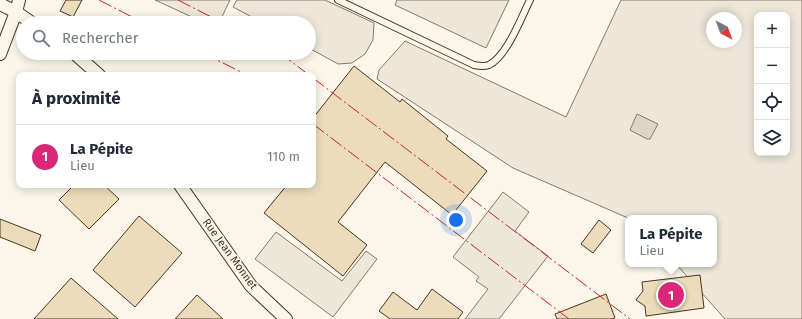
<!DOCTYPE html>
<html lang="fr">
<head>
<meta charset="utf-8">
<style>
	body { margin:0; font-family:"Fira Sans",sans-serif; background:#f6f6f7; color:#1f2937 }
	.controls { position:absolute; right:12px; top:12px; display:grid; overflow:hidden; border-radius:8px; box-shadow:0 2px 10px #0003 }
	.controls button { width:36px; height:36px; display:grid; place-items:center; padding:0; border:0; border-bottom:1px solid #e0e1e3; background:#fff; color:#1f2937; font:20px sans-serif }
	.compass { position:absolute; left:706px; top:12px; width:36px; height:36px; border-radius:50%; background:#fff; box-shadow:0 2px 10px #0003; rotate:139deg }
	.you { position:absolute; left:456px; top:220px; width:14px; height:14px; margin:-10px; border:3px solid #fff; border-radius:50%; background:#1a73e8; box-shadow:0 0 0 6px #1a73e833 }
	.badge { display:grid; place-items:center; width:26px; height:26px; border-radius:50%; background:#db2777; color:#fff; font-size:13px; font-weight:700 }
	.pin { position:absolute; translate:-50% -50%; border:2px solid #fff; box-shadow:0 1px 4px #0006 }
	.popup { position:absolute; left:625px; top:215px; width:92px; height:52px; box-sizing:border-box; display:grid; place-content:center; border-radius:8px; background:#fff; filter:drop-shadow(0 1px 3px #0005); font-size:13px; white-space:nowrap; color:#747a83 }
	.popup b { font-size:15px; color:#1f2937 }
	.popup::after { content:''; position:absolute; left:50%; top:100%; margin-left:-8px; border:8px solid transparent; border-top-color:#fff }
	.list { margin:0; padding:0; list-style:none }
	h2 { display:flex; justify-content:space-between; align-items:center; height:52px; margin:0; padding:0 16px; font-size:17px }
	h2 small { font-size:13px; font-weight:400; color:#747a83 }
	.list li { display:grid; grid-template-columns:26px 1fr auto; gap:12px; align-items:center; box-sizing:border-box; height:64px; padding:0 16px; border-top:1px solid #e0e1e3 }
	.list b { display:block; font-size:15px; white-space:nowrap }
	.list p { margin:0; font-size:13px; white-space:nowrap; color:#747a83 }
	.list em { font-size:13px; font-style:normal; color:#747a83 }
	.icon { flex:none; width:22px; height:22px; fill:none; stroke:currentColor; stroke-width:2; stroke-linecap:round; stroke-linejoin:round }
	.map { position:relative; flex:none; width:802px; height:319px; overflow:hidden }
	.search { position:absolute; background:#fff; box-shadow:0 2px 10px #0003; left:16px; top:16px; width:300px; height:44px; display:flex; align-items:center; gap:10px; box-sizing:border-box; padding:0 14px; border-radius:22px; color:#747a83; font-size:15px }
	.panel { position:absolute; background:#fff; box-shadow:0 2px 10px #0003; left:16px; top:72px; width:300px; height:116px; border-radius:8px }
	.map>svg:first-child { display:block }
	.green { fill:#ede6d9; stroke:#887966; fill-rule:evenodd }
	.parking { fill:#ede7d9; stroke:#887966 }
	.water { fill:#dcd4c6; stroke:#887966 }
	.building { fill:#ecdcbc; stroke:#4a3520 }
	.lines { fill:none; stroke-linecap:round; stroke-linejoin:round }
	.lane-casing { stroke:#4a3520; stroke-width:8 }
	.street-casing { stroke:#4a3520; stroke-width:14 }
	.lane { stroke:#fbf6e9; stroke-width:6 }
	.street { stroke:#fbf6e9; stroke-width:12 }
	.power { stroke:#c62828; stroke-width:1; stroke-dasharray:14 3 2 3; stroke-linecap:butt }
	.labels { text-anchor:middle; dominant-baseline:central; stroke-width:3; stroke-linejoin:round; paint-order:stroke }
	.street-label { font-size:11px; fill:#4a3520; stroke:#fbf6e9 }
</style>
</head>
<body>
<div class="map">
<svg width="802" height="319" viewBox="0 0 802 319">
	<rect width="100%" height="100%" fill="#fbf6e9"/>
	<g class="green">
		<path d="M 155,0 L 230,0 L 219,23 L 205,23 Z"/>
		<path d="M 237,0 L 325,0 L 374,23 L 373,40 L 365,54 L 352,63 L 338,64 L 309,48 L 309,23 L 263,23 L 233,7 Z"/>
		<path d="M 397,0 L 509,0 L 486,48 L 395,5 Z"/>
		<path d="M 621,0 L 802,0 L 802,319 L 725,319 L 676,264 L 714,264 L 714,218 L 628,218 L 513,168 L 377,79 L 379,70 L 405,41 L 566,117 ZM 757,15 L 787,15 L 787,153 L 757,153 ZM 712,18 L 736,18 L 736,42 L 712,42 Z"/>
	</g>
	<g class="parking">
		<path d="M 503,192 L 529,212 L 515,231 L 548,256 L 499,319 L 465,319 L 488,289 L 476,281 L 479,277 L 453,257 Z"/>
		<path d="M 276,232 L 342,281 L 366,251 L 377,259 L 333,317 L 255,259 Z"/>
	</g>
	<path class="water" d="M 637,114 L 658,124 L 650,139 L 647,139 L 630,130 Z"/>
	<g class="building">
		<path d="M 66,0 L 82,0 L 73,17 L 60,11 Z"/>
		<path d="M 354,66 L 400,102 L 402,99 L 448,136 L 446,139 L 487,171 L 452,215 L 385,162 L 338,222 L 367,245 L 343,276 L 264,213 L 287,185 L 313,185 L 313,118 Z"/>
		<path d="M 74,185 L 104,185 L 119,199 L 89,229 L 59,200 Z"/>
		<path d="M 139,216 L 182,253 L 135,307 L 93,270 Z"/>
		<path d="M 0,219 L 41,235 L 35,251 L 0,237 Z"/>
		<path d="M 599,220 L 611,230 L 593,253 L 581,244 Z"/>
		<path d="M 700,275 L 704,308 L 646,316 L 645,306 L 636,300 L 643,291 L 642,282 Z"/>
		<path d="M 71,278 L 118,319 L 34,319 Z"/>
		<path d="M 432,289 L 463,312 L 458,319 L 390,319 L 379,311 L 393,292 L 417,310 Z"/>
		<path d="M 606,294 L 615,318 L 612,319 L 557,319 L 555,314 Z"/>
		<path d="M 197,295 L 223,319 L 175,319 Z"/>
	</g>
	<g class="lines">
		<g class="lane-casing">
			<path id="lane" d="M 338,0 L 474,65 C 479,66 484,67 489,65 C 507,56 521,18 530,0"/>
		</g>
		<g class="street-casing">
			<g id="street">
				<path d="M 0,4 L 16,12 L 32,23"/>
				<path d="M 74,53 L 99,75"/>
				<path d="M 0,54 L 16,12 L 19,0"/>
				<path d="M 180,185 L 251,286 L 286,319"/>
			</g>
		</g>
		<use href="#lane" class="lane"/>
		<use href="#street" class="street"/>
		<g class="power">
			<path d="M 99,0 L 144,23"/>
			<path d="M 178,0 L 223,23"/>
			<path d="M 203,53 L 247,75"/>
			<path d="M 280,53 L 309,75"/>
			<path d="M 313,78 L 630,319"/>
			<path d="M 313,124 L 569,319"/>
		</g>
	</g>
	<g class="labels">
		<g class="street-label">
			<text transform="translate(230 254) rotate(54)">Rue Jean Monnet</text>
		</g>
	</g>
</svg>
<div class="controls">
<button>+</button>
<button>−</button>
<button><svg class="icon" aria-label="locate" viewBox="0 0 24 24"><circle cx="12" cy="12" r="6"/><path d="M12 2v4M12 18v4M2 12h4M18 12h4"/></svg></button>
<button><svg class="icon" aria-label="layers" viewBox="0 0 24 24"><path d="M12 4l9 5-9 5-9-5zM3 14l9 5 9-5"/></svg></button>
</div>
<svg class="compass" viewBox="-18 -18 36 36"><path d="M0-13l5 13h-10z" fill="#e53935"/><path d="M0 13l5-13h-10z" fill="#747a83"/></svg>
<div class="you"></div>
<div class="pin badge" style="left:671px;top:295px">1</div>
<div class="popup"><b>La Pépite</b>Lieu</div>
<div class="search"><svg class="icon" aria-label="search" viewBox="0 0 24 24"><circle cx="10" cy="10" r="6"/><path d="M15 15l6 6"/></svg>Rechercher</div>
<section class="panel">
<h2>À proximité<small></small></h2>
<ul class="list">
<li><span class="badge">1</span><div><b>La Pépite</b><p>Lieu</p></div><em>110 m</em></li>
</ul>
</section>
</div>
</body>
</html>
